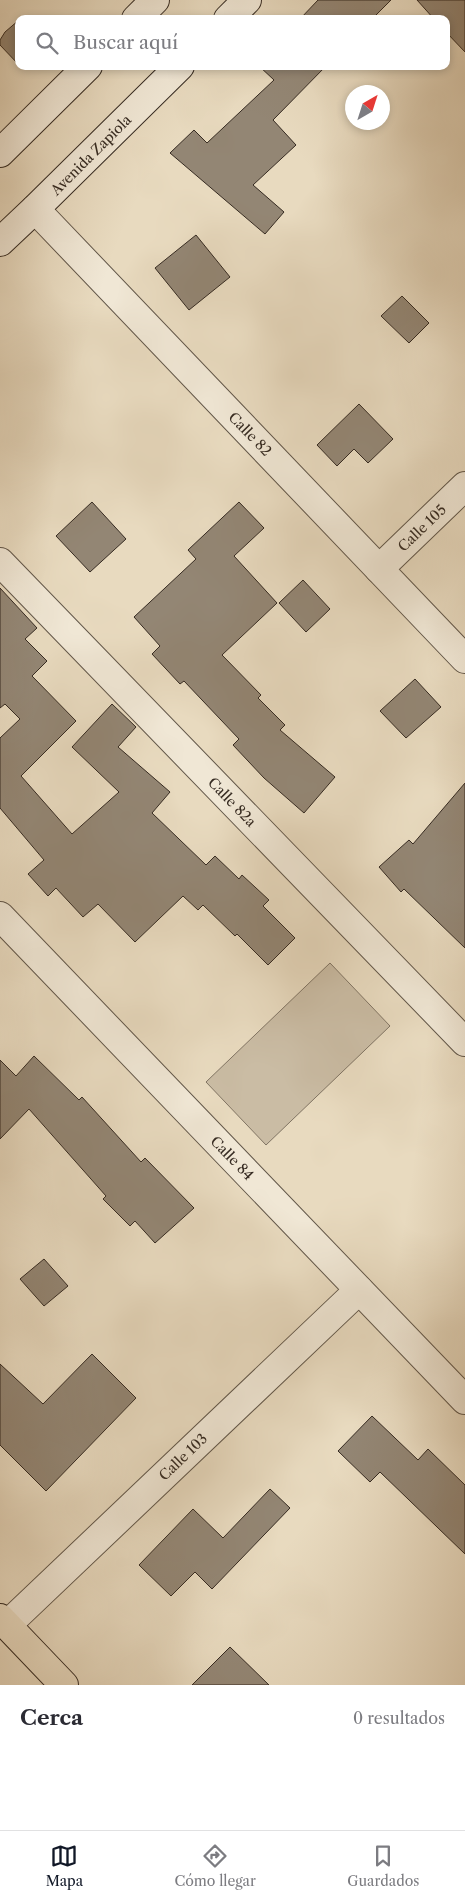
<!DOCTYPE html>
<html lang="es">
<head>
<meta charset="utf-8">
<style>
	body { margin:0; font-family:"Libre Caslon Text",serif; background:#f2f2f3; color:#2b2b33 }
	.compass { position:absolute; left:345px; top:85px; width:45px; height:45px; border-radius:50%; background:#fff; box-shadow:0 2px 8px #0003; rotate:39deg }
	.list { margin:0; padding:0; list-style:none }
	h2 { display:flex; justify-content:space-between; align-items:center; height:65px; margin:0; padding:0 20px; font-size:21px }
	h2 small { font-size:16px; font-weight:400; color:#7c7c81 }
	.icon { flex:none; width:28px; height:28px; fill:none; stroke:currentColor; stroke-width:2; stroke-linecap:round; stroke-linejoin:round }
	.map { position:relative; flex:none; width:465px; height:1685px; overflow:hidden }
	.search { position:absolute; background:#fff; box-shadow:0 2px 8px #0003; left:15px; right:15px; top:15px; height:55px; display:flex; align-items:center; gap:12px; box-sizing:border-box; padding:0 18px; border-radius:10px; color:#7c7c81; font-size:19px }
	.sheet { height:145px; background:#fff }
	nav { display:flex; justify-content:space-around; align-items:center; box-sizing:border-box; height:70px; border-top:1px solid #e1e1e2; background:#fff; font-size:14px; color:#7c7c81 }
	nav a { display:grid; justify-items:center; gap:2px }
	nav .on { color:#111827 }
	.map>svg:first-child { display:block }
	.green { fill:#cabca4; stroke:#807463 }
	.building { fill:#938674; stroke:#362b22 }
	.lines { fill:none; stroke-linecap:round; stroke-linejoin:round }
	.minor-casing { stroke:#625749; stroke-width:30 }
	.secondary-casing { stroke:#362b22; stroke-width:30 }
	.primary-casing { stroke:#362b22; stroke-width:30 }
	.minor { stroke:#f0e7d5; stroke-width:28 }
	.secondary { stroke:#f0e7d5; stroke-width:28 }
	.primary { stroke:#e8dabf; stroke-width:28 }
	.labels { text-anchor:middle; dominant-baseline:central; stroke-width:4; stroke-linejoin:round; paint-order:stroke }
	.street-label { font-size:14px; fill:#362b22; stroke:#f0e7d5 }
</style>
</head>
<body>
<div class="map">
<svg width="465" height="1685" viewBox="0 0 465 1685">
	<rect width="100%" height="100%" fill="#e8dabf"/>
	<filter id="stains"><feTurbulence type="fractalNoise" baseFrequency=".004" numOctaves="4"/><feColorMatrix values="0 0 0 0 .2 0 0 0 0 .09 0 0 0 0 .02 0 0 0 .5 -.17"/></filter>
	<radialGradient id="worn" r=".72"><stop offset=".6" stop-color="#630" stop-opacity="0"/><stop offset="1" stop-color="#630" stop-opacity=".3"/></radialGradient>
	<path class="green" d="M 330,963 L 390,1026 L 266,1145 L 206,1082 Z"/>
	<g class="building">
		<path d="M 318,0 L 391,0 L 372,19 L 300,19 Z"/>
		<path d="M 417,0 L 465,0 L 465,52 L 446,32 L 446,19 L 434,19 Z"/>
		<path d="M 19,20 L 19,65 L 0,45 L 0,40 L 5,32 Z"/>
		<path d="M 259,66 L 326,66 L 273,120 L 296,145 L 253,185 L 284,212 L 265,234 L 170,153 L 194,130 L 207,143 L 274,80 Z"/>
		<path d="M 196,235 L 230,277 L 189,310 L 155,268 Z"/>
		<path d="M 402,296 L 429,323 L 409,343 L 381,316 Z"/>
		<path d="M 359,404 L 393,439 L 368,463 L 354,449 L 337,466 L 317,445 Z"/>
		<path d="M 92,502 L 126,539 L 90,572 L 56,536 Z"/>
		<path d="M 239,502 L 264,528 L 234,556 L 277,603 L 222,655 L 261,695 L 258,698 L 285,725 L 280,730 L 335,777 L 304,813 L 264,778 L 233,745 L 239,739 L 184,681 L 180,684 L 152,654 L 160,646 L 134,617 L 196,559 L 188,550 Z"/>
		<path d="M 303,580 L 330,609 L 306,632 L 279,603 Z"/>
		<path d="M 0,588 L 37,628 L 25,639 L 47,661 L 32,676 L 76,721 L 21,776 L 72,834 L 119,792 L 72,747 L 112,704 L 136,727 L 118,747 L 170,792 L 152,813 L 206,865 L 215,856 L 239,879 L 242,875 L 269,900 L 263,906 L 295,938 L 268,965 L 237,934 L 235,936 L 203,905 L 198,910 L 183,896 L 135,942 L 98,904 L 83,917 L 56,888 L 48,896 L 28,874 L 44,860 L 0,808 L 0,738 L 20,719 L 5,704 L 0,708 Z"/>
		<path d="M 415,679 L 441,707 L 406,738 L 380,711 Z"/>
		<path d="M 465,783 L 465,948 L 404,889 L 401,892 L 379,867 L 409,840 L 413,844 Z"/>
		<path d="M 34,1056 L 79,1100 L 82,1097 L 141,1162 L 145,1158 L 194,1208 L 155,1243 L 135,1221 L 130,1226 L 103,1199 L 106,1196 L 29,1109 L 0,1139 L 0,1060 L 16,1076 Z"/>
		<path d="M 44,1259 L 68,1286 L 44,1306 L 20,1279 Z"/>
		<path d="M 92,1354 L 136,1398 L 46,1491 L 0,1445 L 0,1364 L 43,1404 Z"/>
		<path d="M 372,1416 L 418,1460 L 428,1449 L 465,1485 L 465,1554 L 380,1472 L 370,1482 L 338,1451 Z"/>
		<path d="M 270,1489 L 290,1508 L 212,1589 L 195,1572 L 171,1596 L 139,1565 L 193,1509 L 223,1538 Z"/>
		<path d="M 230,1647 L 269,1685 L 192,1685 Z"/>
	</g>
	<g class="lines">
		<g class="minor-casing">
			<g id="minor">
				<path d="M 35,209 L 465,659"/>
				<path d="M 0,562 L 465,1042"/>
				<path d="M 379,569 L 465,486"/>
				<path d="M 0,916 L 465,1400"/>
				<path d="M 7,1625 L 359,1290"/>
			</g>
		</g>
		<g class="secondary-casing">
			<g id="secondary">
				<path d="M 136,19 L 155,0"/>
				<path d="M 228,19 L 247,0"/>
				<path d="M 0,153 L 88,66"/>
				<path d="M 0,242 L 35,209 L 180,66"/>
			</g>
		</g>
		<g class="primary-casing">
			<path id="primary" d="M 0,1618 L 64,1685"/>
		</g>
		<use href="#minor" class="minor"/>
		<use href="#secondary" class="secondary"/>
		<use href="#primary" class="primary"/>
	</g>
	<g class="labels">
		<g class="street-label">
			<text transform="translate(91 155) rotate(-45)">Avenida Zapiola</text>
			<text transform="translate(250 434) rotate(46)">Calle 82</text>
			<text transform="translate(422 528) rotate(-44)">Calle 105</text>
			<text transform="translate(232 802) rotate(46)">Calle 82a</text>
			<text transform="translate(232 1158) rotate(46)">Calle 84</text>
			<text transform="translate(183 1457) rotate(-44)">Calle 103</text>
		</g>
	</g>
	<rect width="100%" height="100%" filter="url(#stains)"/>
	<rect width="100%" height="100%" fill="url(#worn)"/>
</svg>
<svg class="compass" viewBox="-18 -18 36 36"><path d="M0-13l5 13h-10z" fill="#e53935"/><path d="M0 13l5-13h-10z" fill="#7c7c81"/></svg>
<div class="search"><svg class="icon" aria-label="search" viewBox="0 0 24 24"><circle cx="10" cy="10" r="6"/><path d="M15 15l6 6"/></svg>Buscar aquí</div>
</div>
<section class="sheet">
<h2>Cerca<small>0 resultados</small></h2>
<ul class="list">
</ul>
</section>
<nav>
<a class="on"><svg class="icon" aria-label="map" viewBox="0 0 24 24"><path d="M3 6l6-2 6 2 6-2v14l-6 2-6-2-6 2zM9 4v14M15 6v14"/></svg>Mapa</a>
<a><svg class="icon" aria-label="directions" viewBox="0 0 24 24"><path d="M12 3l9 9-9 9-9-9zM9 14v-3h6M13 9l2 2-2 2"/></svg>Cómo llegar</a>
<a><svg class="icon" aria-label="saved" viewBox="0 0 24 24"><path d="M7 4h10v16l-5-4-5 4z"/></svg>Guardados</a>
</nav>
</body>
</html>
